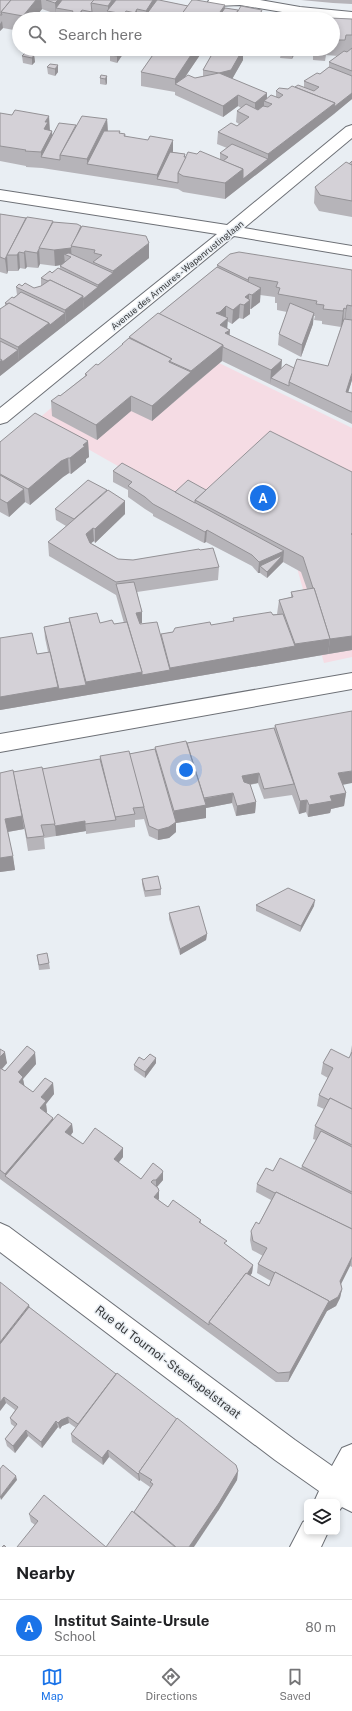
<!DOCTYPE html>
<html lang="en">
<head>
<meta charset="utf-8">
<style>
	body { margin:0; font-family:"Public Sans",sans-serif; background:#f6f6f6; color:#202124 }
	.controls { position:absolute; right:12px; bottom:12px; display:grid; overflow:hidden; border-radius:6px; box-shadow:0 2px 6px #0003 }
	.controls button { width:36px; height:36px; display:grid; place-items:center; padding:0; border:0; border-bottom:1px solid #e0e0e0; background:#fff; color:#202124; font:20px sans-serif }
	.you { position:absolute; left:186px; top:770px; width:14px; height:14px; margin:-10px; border:3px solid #fff; border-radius:50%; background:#1a73e8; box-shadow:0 0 0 6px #1a73e833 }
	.badge { display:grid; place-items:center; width:26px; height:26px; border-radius:50%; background:#1a73e8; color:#fff; font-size:13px; font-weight:700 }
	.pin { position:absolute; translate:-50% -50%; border:2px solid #fff; box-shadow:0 1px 4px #0006 }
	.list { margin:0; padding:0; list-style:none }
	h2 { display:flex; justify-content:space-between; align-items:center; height:52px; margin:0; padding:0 16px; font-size:17px }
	h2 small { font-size:13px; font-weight:400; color:#757577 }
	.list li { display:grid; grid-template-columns:26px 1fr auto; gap:12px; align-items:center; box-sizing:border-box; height:56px; padding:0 16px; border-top:1px solid #e0e0e0 }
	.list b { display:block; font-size:15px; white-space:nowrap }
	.list p { margin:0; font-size:13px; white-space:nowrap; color:#757577 }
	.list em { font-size:13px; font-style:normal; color:#757577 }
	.icon { flex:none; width:22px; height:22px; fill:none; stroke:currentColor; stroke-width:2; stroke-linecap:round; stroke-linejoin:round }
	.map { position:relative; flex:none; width:352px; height:1547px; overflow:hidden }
	.search { position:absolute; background:#fff; box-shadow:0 2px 6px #0003; left:12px; right:12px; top:12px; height:44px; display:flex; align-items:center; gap:10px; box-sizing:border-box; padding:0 14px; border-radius:22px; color:#757577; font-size:15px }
	.sheet { height:108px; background:#fff }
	nav { display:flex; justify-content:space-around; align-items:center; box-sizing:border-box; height:56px; border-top:1px solid #e0e0e0; background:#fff; font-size:11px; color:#757577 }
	nav a { display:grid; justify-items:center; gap:2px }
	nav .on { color:#1a73e8 }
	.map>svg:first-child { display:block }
	.education { fill:#f5dce4 }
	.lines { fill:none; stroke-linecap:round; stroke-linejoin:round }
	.minor-casing { stroke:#6d7076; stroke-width:2 }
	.tertiary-casing { stroke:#6d7076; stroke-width:2 }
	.minor { fill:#fff; fill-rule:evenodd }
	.tertiary { fill:#fff; fill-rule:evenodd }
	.wall { fill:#b6b4b9; fill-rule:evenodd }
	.shaded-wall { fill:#949296 }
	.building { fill:#d4d1d7; stroke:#949296 }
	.labels { text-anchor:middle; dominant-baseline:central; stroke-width:3; stroke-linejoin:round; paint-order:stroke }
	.far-street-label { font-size:9px; fill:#37393b; stroke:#e9eef3 }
	.near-street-label { font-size:12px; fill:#37393b; stroke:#e9eef3 }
</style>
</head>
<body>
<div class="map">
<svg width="352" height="1547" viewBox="0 0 352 1547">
	<rect width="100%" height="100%" fill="#e9eef3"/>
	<path class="education" d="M 122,348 L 211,359 L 352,428 L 352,657 L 324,663 L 297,568 L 37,420 Z"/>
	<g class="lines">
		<g class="minor-casing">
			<g id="minor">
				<path d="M 209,0 L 260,0 L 300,7 L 352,12 L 352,20 L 300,15 L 240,5 L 215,6 L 210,5 L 208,2 Z"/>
				<path d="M 352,125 L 352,138 L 244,228 L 352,246 L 352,256 L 234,236 L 7,422 L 0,424 L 0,408 L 217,234 L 0,200 L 0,190 L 227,225 L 346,127 Z"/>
				<path d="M 0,1223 L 9,1227 L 295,1440 L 332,1466 L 342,1448 L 352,1444 L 352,1512 L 342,1507 L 337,1513 L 337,1502 L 314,1502 L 319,1491 L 275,1460 L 0,1252 Z"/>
				<path d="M 307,1520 L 307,1532 L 328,1532 L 321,1547 L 290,1547 L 303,1522 Z"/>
			</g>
		</g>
		<g class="tertiary-casing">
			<path id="tertiary" d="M 352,673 L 352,689 L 0,752 L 0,734 Z"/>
		</g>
		<use href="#minor" class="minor"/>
		<use href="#tertiary" class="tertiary"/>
	</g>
	<g class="wall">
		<path d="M 0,0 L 159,0 L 188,6 L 225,5 L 225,8 L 262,14 L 301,19 L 96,19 L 82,16 L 81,19 L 72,19 L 72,18 L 56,14 L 42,9 L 34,19 L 19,19 L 19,31 L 3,28 L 0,31 Z"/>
		<path d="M 301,0 L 352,0 L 352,4 L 333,3 Z"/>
		<path d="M 333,19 L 352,19 L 352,99 L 225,199 L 183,192 L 178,189 L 42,168 L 26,167 L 26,166 L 0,161 L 0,113 L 50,130 L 53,135 L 76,125 L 107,119 L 108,131 L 120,131 L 120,133 L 125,134 L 126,137 L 173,151 L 173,152 L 185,154 L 185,157 L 220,159 L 220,153 L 227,148 L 217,144 L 218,132 L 237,126 L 239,124 L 236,122 L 237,111 L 241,108 L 238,106 L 223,117 L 175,95 L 175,92 L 141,86 L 141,72 L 157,49 L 204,49 L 185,77 L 195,78 L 203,76 L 203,70 L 215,49 L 258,49 L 257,52 L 243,49 L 243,60 L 232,79 L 267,93 L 267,99 L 276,97 L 276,91 L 288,89 L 295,87 L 304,87 L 304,81 L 320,74 L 329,67 L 329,62 L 338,56 L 326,55 L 325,61 L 313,60 L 313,49 L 310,49 L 333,49 Z"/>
		<path d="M 113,49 L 123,49 L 123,54 L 117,63 L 110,61 L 110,55 Z"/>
		<path d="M 266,49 L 305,49 L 304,54 L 295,53 L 292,59 L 280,58 L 281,54 L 266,52 Z"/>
		<path d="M 34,55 L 35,62 L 32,65 L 23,63 L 22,56 Z"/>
		<path d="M 58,65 L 58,72 L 55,76 L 48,74 L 47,67 Z"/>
		<path d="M 107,76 L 107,83 L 106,85 L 100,84 L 100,78 Z"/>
		<path d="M 352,161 L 352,217 L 319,211 L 314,203 L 315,187 Z"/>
		<path d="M 0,214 L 81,226 L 149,258 L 0,376 L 0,309 L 5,306 L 5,303 L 17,295 L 16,287 L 22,286 L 34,288 L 41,286 L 41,278 L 60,268 L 60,266 L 61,265 L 55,266 L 40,264 L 38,268 L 27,267 L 25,269 L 20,268 L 18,271 L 8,271 L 7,274 L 0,272 Z"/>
		<path d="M 217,265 L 352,270 L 352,380 L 348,392 L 352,393 L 352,424 L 222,361 L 152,421 L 131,411 L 97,440 L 52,416 L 51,401 L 60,396 L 85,376 L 85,374 L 98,365 L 122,346 L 122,344 L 129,338 L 129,337 L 159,314 L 217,267 ZM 260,295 L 275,297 L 275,303 L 277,303 L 277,310 L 287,312 L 279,334 L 278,345 L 301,357 L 313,324 L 313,316 L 315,316 L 314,320 L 322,321 L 322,324 L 341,327 L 328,366 L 294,368 L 281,368 L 229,335 L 227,329 L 227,321 L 232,324 L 239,318 L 243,319 L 250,314 L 250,309 L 251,309 L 260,302 Z"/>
		<path d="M 88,441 L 89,457 L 86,459 L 86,462 L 71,474 L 69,473 L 63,477 L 30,505 L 25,502 L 9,517 L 0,512 L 0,442 Z"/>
		<path d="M 113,471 L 175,492 L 206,490 L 352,472 L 352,650 L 0,710 L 0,638 L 37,654 L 48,652 L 45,638 L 44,627 L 69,622 L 69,618 L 100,623 L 114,624 L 124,623 L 116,595 L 49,556 L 48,542 L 66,526 L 56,520 L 55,509 L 125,514 L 95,543 L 94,541 L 91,543 L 118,559 L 133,560 L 200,550 L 219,567 L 218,580 L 137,592 L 142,612 L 142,623 L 139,623 L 140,624 L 161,636 L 161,634 L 233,622 L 233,618 L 277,614 L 279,600 L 291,597 L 291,592 L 307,589 L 301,572 L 283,562 L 267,578 L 260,573 L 258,573 L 252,566 L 206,542 L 204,543 L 153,516 L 153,514 L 145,509 L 128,497 L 128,490 L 113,482 Z"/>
		<path d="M 275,725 L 343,785 L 346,793 L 344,806 L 331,809 L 330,813 L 308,817 L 306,812 L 299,814 L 292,795 L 264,799 L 258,783 L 250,785 L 256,802 L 255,813 L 236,816 L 232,803 L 206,808 L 206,818 L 176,823 L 176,832 L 169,838 L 158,840 L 149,836 L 144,819 L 135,820 L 135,827 L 86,834 L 86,831 L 44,838 L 45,849 L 28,851 L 24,826 L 24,829 L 8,832 L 15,870 L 0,872 L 0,773 L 42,769 L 100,759 L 100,756 L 129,754 L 155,749 L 155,747 L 187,743 L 274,728 Z"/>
		<path d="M 142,879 L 161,889 L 161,895 L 145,897 L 142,884 Z"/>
		<path d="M 256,905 L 314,906 L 300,932 L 256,911 Z"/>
		<path d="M 169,913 L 207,934 L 206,940 L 180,955 L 169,919 Z"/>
		<path d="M 37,955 L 49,963 L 50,969 L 39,970 Z"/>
		<path d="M 352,1045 L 352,1267 L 350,1266 L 341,1284 L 342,1289 L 340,1298 L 336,1306 L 327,1311 L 288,1382 L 276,1382 L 0,1179 L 0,1049 L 7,1063 L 2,1069 L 5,1071 L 35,1053 L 36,1064 L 23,1079 L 24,1086 L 33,1092 L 53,1083 L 54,1094 L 46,1104 L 47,1112 L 46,1113 L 53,1120 L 72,1124 L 73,1132 L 71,1135 L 83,1144 L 123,1148 L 123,1157 L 118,1163 L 141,1179 L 163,1180 L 157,1187 L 158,1200 L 168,1207 L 201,1220 L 201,1223 L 226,1245 L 253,1265 L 252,1273 L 250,1276 L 269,1286 L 271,1281 L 257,1273 L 258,1264 L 263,1256 L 252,1250 L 250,1240 L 251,1231 L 259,1224 L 271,1200 L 256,1192 L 257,1184 L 273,1171 L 301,1168 L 302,1166 L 316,1140 L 313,1139 L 315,1126 L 324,1109 L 317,1106 L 319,1095 L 328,1078 L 321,1074 L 323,1063 L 349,1058 L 350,1056 Z"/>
		<path d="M 144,1060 L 156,1063 L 145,1078 L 134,1070 L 134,1065 Z"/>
		<path d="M 29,1307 L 238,1471 L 237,1480 L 218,1511 L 134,1512 L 150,1487 L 140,1480 L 139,1481 L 109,1457 L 103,1465 L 72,1442 L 71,1434 L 76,1428 L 69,1423 L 62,1426 L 60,1429 L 58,1427 L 42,1448 L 28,1436 L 15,1453 L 7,1446 L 5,1439 L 15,1427 L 11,1424 L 10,1418 L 15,1410 L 6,1403 L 0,1411 Z"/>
		<path d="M 29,1514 L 106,1547 L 35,1525 L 31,1522 Z"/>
	</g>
	<g class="shaded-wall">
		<path d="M 36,0 L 41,0 L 42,9 L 34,19 L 24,19 L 23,16 Z"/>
		<path d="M 58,0 L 67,0 L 56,8 L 56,14 L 55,3 Z"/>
		<path d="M 112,0 L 125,0 L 108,11 L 108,6 Z"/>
		<path d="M 153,0 L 157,0 L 146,19 L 146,11 Z"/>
		<path d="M 225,5 L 224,19 L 215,19 Z"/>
		<path d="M 137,9 L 137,19 L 135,19 L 135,13 Z"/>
		<path d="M 82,10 L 82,16 L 81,19 L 79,19 L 79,14 Z"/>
		<path d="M 262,10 L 261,19 L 257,19 Z"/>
		<path d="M 126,11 L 127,19 L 124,19 L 124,14 Z"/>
		<path d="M 2,21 L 3,28 L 0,31 L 0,24 Z"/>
		<path d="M 122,49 L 123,49 L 123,54 L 117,63 L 117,56 Z"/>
		<path d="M 195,49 L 204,49 L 179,86 L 175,84 L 175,93 L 175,79 Z"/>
		<path d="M 243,49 L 243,60 L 231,81 L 219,73 Z"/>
		<path d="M 293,49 L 295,49 L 295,53 L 292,59 Z"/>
		<path d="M 34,55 L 35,62 L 32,65 L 32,58 Z"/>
		<path d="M 58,65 L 58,72 L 55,76 L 55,69 Z"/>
		<path d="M 107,76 L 107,83 L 106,85 L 105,79 Z"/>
		<path d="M 267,93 L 267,102 L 264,101 L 264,106 L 255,114 L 255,103 Z"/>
		<path d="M 352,93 L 352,99 L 334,114 L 334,107 Z"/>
		<path d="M 238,95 L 238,106 L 223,117 L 223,106 Z"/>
		<path d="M 335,103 L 334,114 L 225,199 L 225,183 L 243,169 L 268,159 L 268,154 Z"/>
		<path d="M 49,116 L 50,131 L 52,131 L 53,147 L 41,157 L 41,152 L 45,122 Z"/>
		<path d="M 107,119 L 108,135 L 87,164 L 87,159 Z"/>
		<path d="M 173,140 L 173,151 L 160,180 L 157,179 L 157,186 L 157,175 Z"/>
		<path d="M 53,221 L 39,248 L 40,264 L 38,268 L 37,253 Z"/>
		<path d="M 149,243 L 149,258 L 84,310 L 83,299 L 98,287 L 98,285 L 113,273 L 113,271 Z"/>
		<path d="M 71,247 L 72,262 L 71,257 L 64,254 L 65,264 L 55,266 L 54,250 Z"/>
		<path d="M 25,251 L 27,267 L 25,269 L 24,253 Z"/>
		<path d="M 19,252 L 20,268 L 18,271 L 17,255 Z"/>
		<path d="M 7,255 L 8,271 L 7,274 L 5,259 Z"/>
		<path d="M 249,277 L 248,293 L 249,294 L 249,301 L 250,300 L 250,314 L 243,319 L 244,305 L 245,297 L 247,295 L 248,280 Z"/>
		<path d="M 261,288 L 260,302 L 251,309 L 252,295 Z"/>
		<path d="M 83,296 L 84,310 L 66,324 L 65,310 Z"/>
		<path d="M 240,304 L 239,318 L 232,324 L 233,310 Z"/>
		<path d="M 347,305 L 345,321 L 344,325 L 346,309 Z"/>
		<path d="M 226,306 L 226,320 L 228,318 L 227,332 L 230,330 L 229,344 L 219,339 L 216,313 Z"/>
		<path d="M 344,308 L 343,324 L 341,327 L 343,311 Z"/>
		<path d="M 65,313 L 66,324 L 19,361 L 18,347 L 49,323 Z"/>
		<path d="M 314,313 L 313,324 L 301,357 L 302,345 Z"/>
		<path d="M 223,345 L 222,361 L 191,387 L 191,371 Z"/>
		<path d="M 18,350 L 19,361 L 0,376 L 0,361 Z"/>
		<path d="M 282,360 L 281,374 L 271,378 L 270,384 L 271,370 Z"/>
		<path d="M 191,372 L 191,387 L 152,421 L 152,406 Z"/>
		<path d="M 352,373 L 352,380 L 345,403 L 346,392 Z"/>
		<path d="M 131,396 L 131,411 L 97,440 L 96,425 Z"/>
		<path d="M 88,441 L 89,457 L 86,459 L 86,462 L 71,474 L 70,458 L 83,445 Z"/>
		<path d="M 68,458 L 69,473 L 63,477 L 30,505 L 28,489 L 61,461 Z"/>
		<path d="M 24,489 L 25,502 L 9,517 L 7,503 Z"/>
		<path d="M 125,501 L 125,514 L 95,543 L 95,529 Z"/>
		<path d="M 93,528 L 94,541 L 86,547 L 86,534 Z"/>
		<path d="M 207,530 L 206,542 L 204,543 L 205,532 Z"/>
		<path d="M 284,551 L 283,562 L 267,578 L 267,572 L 260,566 L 260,573 L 258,573 L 259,562 Z"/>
		<path d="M 142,612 L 142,623 L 137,624 L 136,613 Z"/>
		<path d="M 352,636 L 352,650 L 328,654 L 330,639 Z"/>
		<path d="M 330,639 L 328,654 L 0,710 L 0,696 L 58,687 L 86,685 L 86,682 L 142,672 L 170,670 L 170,668 L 295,646 L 295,644 Z"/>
		<path d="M 352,771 L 352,783 L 337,786 L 338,773 Z"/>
		<path d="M 259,773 L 258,783 L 241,786 L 242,776 Z"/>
		<path d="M 233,793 L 232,803 L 206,808 L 206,818 L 176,823 L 176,832 L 169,838 L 158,840 L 158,830 L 174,824 L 174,811 L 203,799 Z"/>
		<path d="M 346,793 L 344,806 L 331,809 L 330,813 L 308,817 L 309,805 L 330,796 Z"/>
		<path d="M 307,800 L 306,812 L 299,814 L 300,801 Z"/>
		<path d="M 256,802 L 255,813 L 236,816 L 237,806 Z"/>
		<path d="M 22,816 L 24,829 L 7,832 L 5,819 Z"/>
		<path d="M 85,821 L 86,831 L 56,836 L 55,826 Z"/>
		<path d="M 13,856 L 15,870 L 0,872 L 0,858 Z"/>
		<path d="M 315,900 L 314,906 L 300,932 L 301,926 Z"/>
		<path d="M 207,934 L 206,940 L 180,955 L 180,949 Z"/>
		<path d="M 5,1052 L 7,1063 L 0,1071 L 0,1057 Z"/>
		<path d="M 35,1053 L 36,1064 L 23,1079 L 25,1088 L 20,1093 L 18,1072 Z"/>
		<path d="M 156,1058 L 156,1063 L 145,1078 L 145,1072 Z"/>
		<path d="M 53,1083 L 54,1094 L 46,1104 L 47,1112 L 41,1119 L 40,1108 L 41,1097 Z"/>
		<path d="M 53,1118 L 54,1129 L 5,1176 L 5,1174 Z"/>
		<path d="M 72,1124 L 73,1132 L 67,1140 L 65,1132 Z"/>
		<path d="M 123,1148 L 123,1157 L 114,1168 L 114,1159 Z"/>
		<path d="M 163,1172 L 163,1180 L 156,1188 L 156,1180 Z"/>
		<path d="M 159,1191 L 159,1199 L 154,1205 L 154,1197 Z"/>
		<path d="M 352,1256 L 350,1266 L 338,1290 L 340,1281 Z"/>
		<path d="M 253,1265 L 252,1273 L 213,1325 L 210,1323 Z"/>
		<path d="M 342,1289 L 340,1298 L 336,1306 L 327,1311 L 288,1382 L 290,1372 L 329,1301 Z"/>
		<path d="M 29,1305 L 31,1314 L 0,1353 L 0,1342 Z"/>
		<path d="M 4,1397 L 6,1403 L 0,1411 L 0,1402 Z"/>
		<path d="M 68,1417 L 69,1423 L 62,1426 L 60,1429 L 58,1423 L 61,1420 Z"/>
		<path d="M 56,1421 L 58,1427 L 42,1448 L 41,1442 Z"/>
		<path d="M 26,1430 L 28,1436 L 15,1453 L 13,1446 Z"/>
		<path d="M 108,1450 L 109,1457 L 103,1465 L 102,1458 Z"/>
		<path d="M 238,1471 L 237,1480 L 218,1511 L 194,1547 L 189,1547 Z"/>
		<path d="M 139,1473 L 140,1480 L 139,1481 L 138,1474 Z"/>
		<path d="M 16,1476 L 17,1480 L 1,1500 L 0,1497 Z"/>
	</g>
	<g class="building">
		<path d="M 0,0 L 11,0 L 1,12 L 2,15 L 0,15 Z"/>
		<path d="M 11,0 L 36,0 L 23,16 L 1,12 Z"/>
		<path d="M 46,0 L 58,0 L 55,3 Z"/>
		<path d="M 62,0 L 94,0 L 91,3 L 92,12 L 82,10 L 79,14 L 72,13 L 73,11 L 56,8 Z"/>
		<path d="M 94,0 L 112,0 L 108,6 L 91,3 Z"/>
		<path d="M 116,0 L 153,0 L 146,11 L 137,9 L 135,13 L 126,11 L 124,14 L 107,11 Z"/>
		<path d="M 157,0 L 159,0 L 188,6 L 178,19 L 143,19 Z"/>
		<path d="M 192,0 L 196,0 L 225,5 L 215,19 L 178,19 Z"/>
		<path d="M 241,6 L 262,10 L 257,19 L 233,19 Z"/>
		<path d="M 225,8 L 238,10 L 233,19 L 217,19 Z"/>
		<path d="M 262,14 L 302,19 L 259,19 Z"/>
		<path d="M 330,18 L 352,19 L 352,35 L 346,35 L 345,40 L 333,40 L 333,19 L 330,19 Z"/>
		<path d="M 352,48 L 352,71 L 329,62 L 344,51 L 347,52 Z"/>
		<path d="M 113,49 L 122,49 L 117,56 L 110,55 Z"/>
		<path d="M 157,49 L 195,49 L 175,79 L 141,72 Z"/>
		<path d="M 215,49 L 243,49 L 231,70 L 219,73 L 203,70 Z"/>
		<path d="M 25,53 L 34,55 L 32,58 L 22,56 Z"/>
		<path d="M 50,64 L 58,65 L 55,69 L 47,67 Z"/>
		<path d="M 329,67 L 352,76 L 352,93 L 334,107 L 335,103 L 295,87 L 298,85 L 314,91 L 319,87 L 304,81 L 317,73 L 320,74 Z"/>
		<path d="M 219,73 L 267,93 L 255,103 L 238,95 L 223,106 L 175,84 L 188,75 L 195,78 Z"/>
		<path d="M 101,75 L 107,76 L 105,79 L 100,78 Z"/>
		<path d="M 292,86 L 335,103 L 268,154 L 218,132 L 231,123 L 237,126 L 249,117 L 237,111 L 246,104 L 258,110 L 263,106 L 268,107 L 272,104 L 264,101 L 271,95 L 279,98 L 283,95 L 276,91 L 279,88 L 288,89 Z"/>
		<path d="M 15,110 L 49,116 L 45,122 L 48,122 L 44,129 L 52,131 L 41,152 L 25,151 L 26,150 L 0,146 L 0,113 L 12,115 Z"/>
		<path d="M 82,116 L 107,119 L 87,159 L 60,155 Z"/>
		<path d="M 59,123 L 76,125 L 60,155 L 60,160 L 41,157 Z"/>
		<path d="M 104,131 L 120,131 L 119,133 L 125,134 L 124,136 L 148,140 L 150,136 L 173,140 L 157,175 L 87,164 Z"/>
		<path d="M 232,144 L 268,159 L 243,179 L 243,169 L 223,161 L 228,157 L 220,153 Z"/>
		<path d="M 200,151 L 243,169 L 225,183 L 183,176 L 178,173 L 188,152 L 197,154 Z"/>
		<path d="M 170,152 L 185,154 L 184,157 L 186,157 L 178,173 L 178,183 L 157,179 Z"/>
		<path d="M 352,161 L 352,165 L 349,164 Z"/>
		<path d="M 346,162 L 352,165 L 352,201 L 320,195 L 315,187 Z"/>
		<path d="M 0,214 L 26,218 L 5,259 L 0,257 Z"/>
		<path d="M 27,217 L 53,221 L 37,253 L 25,251 L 24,253 L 19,252 L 17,255 L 7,255 Z"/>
		<path d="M 53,222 L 77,224 L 81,226 L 71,248 L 54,250 L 39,248 Z"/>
		<path d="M 82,226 L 146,236 L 149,243 L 113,271 L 93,262 L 102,255 L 94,253 L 95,250 L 71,246 Z"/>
		<path d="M 239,252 L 352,270 L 352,306 L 347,305 L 346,309 L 344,308 L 343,311 L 323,309 L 324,305 L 316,304 L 317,301 L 278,294 L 280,288 L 276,287 L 278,282 L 249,277 L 248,280 L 217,265 L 230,254 Z"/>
		<path d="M 69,253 L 113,273 L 98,285 L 60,266 L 71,257 L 64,254 Z"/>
		<path d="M 217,267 L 261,288 L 252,295 L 249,294 L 245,297 L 250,300 L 244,305 L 240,304 L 233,310 L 226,306 L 220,312 L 216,313 L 228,318 L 220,325 L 230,330 L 225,333 L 282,360 L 271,370 L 223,347 L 223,345 L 159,314 Z"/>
		<path d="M 58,268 L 98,287 L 83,299 L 83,296 L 50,280 L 48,281 L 41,278 L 50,271 L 52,273 Z"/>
		<path d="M 50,280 L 83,296 L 65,310 L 16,287 L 19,284 L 22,286 L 25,283 L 34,288 L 41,286 Z"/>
		<path d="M 21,292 L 65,313 L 50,325 L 49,323 L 9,303 L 7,304 L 5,303 L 12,297 L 14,298 Z"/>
		<path d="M 9,303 L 49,323 L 18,347 L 0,338 L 0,309 Z"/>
		<path d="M 290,303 L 314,313 L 302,345 L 279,334 Z"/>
		<path d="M 158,313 L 223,345 L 191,371 L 169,361 L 172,359 L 129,337 Z"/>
		<path d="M 344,319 L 352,320 L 352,373 L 346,392 L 352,393 L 352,412 L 289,382 L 297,359 L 328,366 Z"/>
		<path d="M 129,338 L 172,359 L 169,361 L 169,362 L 191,372 L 152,406 L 131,396 L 96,425 L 51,401 L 59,395 L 60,396 L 87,375 L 85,374 L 96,364 L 98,365 L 123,344 L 122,344 Z"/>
		<path d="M 0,341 L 18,350 L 2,362 L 2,360 L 0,359 Z"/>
		<path d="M 286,364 L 294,368 L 289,382 L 289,386 L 271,378 Z"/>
		<path d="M 35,413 L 88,441 L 83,445 L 85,446 L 70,458 L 68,458 L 61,461 L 28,489 L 0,474 L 0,442 Z"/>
		<path d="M 270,431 L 352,472 L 352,533 L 351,534 L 352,535 L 352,636 L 330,639 L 314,588 L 313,588 L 303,557 L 195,500 Z"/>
		<path d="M 122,463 L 284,551 L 259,562 L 252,555 L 207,530 L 205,532 L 153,504 L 145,497 L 128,486 L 132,482 L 113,471 Z"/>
		<path d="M 0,475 L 24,489 L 7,503 L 0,499 Z"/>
		<path d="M 88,480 L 107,490 L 74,519 L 55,509 Z"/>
		<path d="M 188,480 L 206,490 L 195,500 L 195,503 L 175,492 Z"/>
		<path d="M 108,490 L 125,501 L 95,529 L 93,528 L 86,534 L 90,543 L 118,559 L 133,560 L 199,549 L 200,550 L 213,548 L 219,567 L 116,582 L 48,542 Z"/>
		<path d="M 283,555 L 267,572 L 260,566 Z"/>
		<path d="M 134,582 L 142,612 L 136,613 L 140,624 L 157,622 L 170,670 L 142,675 L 142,672 L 116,584 Z"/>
		<path d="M 314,588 L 330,639 L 295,644 L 279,600 L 293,597 L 291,592 Z"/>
		<path d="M 271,612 L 273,615 L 283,614 L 295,646 L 170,668 L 161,634 L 173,632 L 175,628 L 210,622 L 211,625 L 234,621 L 233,618 Z"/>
		<path d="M 97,613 L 100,623 L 112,620 L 114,624 L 127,622 L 142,672 L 86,682 L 69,618 Z"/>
		<path d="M 70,622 L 86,685 L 59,689 L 44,627 Z"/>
		<path d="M 32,633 L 37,654 L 50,652 L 58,687 L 0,697 L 0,638 Z"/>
		<path d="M 352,711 L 352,771 L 338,773 L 346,793 L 330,796 L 332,801 L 309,805 L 307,800 L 300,801 L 275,725 Z"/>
		<path d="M 274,728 L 294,784 L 264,789 L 259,773 L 242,776 L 244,782 L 250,784 L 256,802 L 237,806 L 233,793 L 204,798 L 187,743 Z"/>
		<path d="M 186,741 L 206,805 L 174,811 L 155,747 Z"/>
		<path d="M 155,749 L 176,822 L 169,827 L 158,830 L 149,826 L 129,754 Z"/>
		<path d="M 129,751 L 144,807 L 133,808 L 135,814 L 115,817 L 100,756 Z"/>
		<path d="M 100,759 L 116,820 L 85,824 L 85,821 L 55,826 L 42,769 Z"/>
		<path d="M 42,767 L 55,824 L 41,825 L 44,836 L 27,838 L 13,772 Z"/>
		<path d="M 13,770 L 22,816 L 5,819 L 13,856 L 0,858 L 0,773 Z"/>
		<path d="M 158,876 L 161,889 L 145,891 L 142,879 Z"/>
		<path d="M 288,888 L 315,900 L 301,926 L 256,905 Z"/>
		<path d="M 199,906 L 207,934 L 180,949 L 169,913 Z"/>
		<path d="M 47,953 L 49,963 L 39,965 L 37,955 Z"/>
		<path d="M 27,1046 L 34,1051 L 35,1053 L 18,1072 L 23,1077 L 19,1082 L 33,1092 L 45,1078 L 53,1083 L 41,1097 L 46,1101 L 40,1108 L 53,1118 L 5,1174 L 0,1170 L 0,1068 L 5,1071 Z"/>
		<path d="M 0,1049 L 5,1052 L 0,1057 Z"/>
		<path d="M 331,1049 L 349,1058 L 352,1052 L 352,1109 L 330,1098 L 329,1100 L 319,1095 L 333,1068 L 323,1063 Z"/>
		<path d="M 150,1054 L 156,1058 L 145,1072 L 134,1065 L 139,1057 L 144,1060 Z"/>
		<path d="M 330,1098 L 352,1109 L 352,1145 L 315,1126 Z"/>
		<path d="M 58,1114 L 72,1124 L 65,1132 L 83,1144 L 95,1128 L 123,1148 L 114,1159 L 141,1179 L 153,1163 L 162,1170 L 163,1172 L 156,1180 L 153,1180 L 151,1182 L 158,1188 L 159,1191 L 154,1197 L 168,1207 L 173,1200 L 201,1220 L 199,1222 L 227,1241 L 224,1243 L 253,1265 L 247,1274 L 246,1273 L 209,1322 L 209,1325 L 5,1176 Z"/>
		<path d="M 321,1131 L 352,1147 L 352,1192 L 302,1166 Z"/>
		<path d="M 280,1158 L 352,1194 L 352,1229 L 276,1192 L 275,1193 L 257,1184 L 266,1168 L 273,1171 Z"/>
		<path d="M 276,1192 L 352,1229 L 352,1257 L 340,1281 L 342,1289 L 338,1297 L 329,1302 L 329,1301 L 275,1272 L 275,1273 L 258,1264 L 267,1248 L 253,1241 L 251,1231 L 256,1222 L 259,1224 Z"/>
		<path d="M 275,1272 L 329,1301 L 290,1372 L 278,1373 L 209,1322 L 246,1273 L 269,1286 Z"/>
		<path d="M 0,1282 L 29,1305 L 0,1342 Z"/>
		<path d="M 29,1307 L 116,1374 L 78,1424 L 68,1417 L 61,1420 L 58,1423 L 56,1421 L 41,1442 L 26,1430 L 13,1446 L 5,1439 L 17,1424 L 10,1418 L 18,1407 L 4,1397 L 0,1402 L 0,1344 Z"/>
		<path d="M 117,1373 L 177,1419 L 139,1472 L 140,1472 L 138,1474 L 108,1450 L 102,1458 L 71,1434 Z"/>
		<path d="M 177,1418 L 236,1465 L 238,1471 L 219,1503 L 189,1547 L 176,1547 L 134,1512 L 153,1484 L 150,1482 L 152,1480 L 139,1472 Z"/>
		<path d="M 3,1465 L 16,1476 L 0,1497 L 0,1469 Z"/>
		<path d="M 44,1495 L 106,1547 L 17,1547 L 38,1521 L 29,1514 Z"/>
		<path d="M 132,1511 L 175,1547 L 106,1547 Z"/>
		<path d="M 4,1545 L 6,1547 L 2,1547 Z"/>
	</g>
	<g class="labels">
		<g class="far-street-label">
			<text transform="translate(177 275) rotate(-39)">Avenue des Armures - Wapenrustinglaan</text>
		</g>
		<g class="near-street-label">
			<text transform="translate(168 1362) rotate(37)">Rue du Tournoi - Steekspelstraat</text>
		</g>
	</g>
</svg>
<div class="controls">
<button><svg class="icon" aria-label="layers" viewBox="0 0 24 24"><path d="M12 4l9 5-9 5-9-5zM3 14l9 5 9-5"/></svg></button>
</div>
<div class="you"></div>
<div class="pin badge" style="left:263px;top:498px">A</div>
<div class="search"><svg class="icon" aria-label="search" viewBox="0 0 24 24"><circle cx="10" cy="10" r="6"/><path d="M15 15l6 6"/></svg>Search here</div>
</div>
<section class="sheet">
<h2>Nearby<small></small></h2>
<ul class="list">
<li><span class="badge">A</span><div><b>Institut Sainte-Ursule</b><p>School</p></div><em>80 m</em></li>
</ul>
</section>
<nav>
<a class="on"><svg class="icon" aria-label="map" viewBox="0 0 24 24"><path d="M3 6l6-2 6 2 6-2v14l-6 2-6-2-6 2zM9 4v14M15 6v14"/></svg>Map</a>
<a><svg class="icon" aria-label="directions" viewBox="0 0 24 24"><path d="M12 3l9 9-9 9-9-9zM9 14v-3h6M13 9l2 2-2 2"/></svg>Directions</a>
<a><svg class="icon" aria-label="saved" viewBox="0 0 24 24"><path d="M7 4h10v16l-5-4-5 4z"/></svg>Saved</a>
</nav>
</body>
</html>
